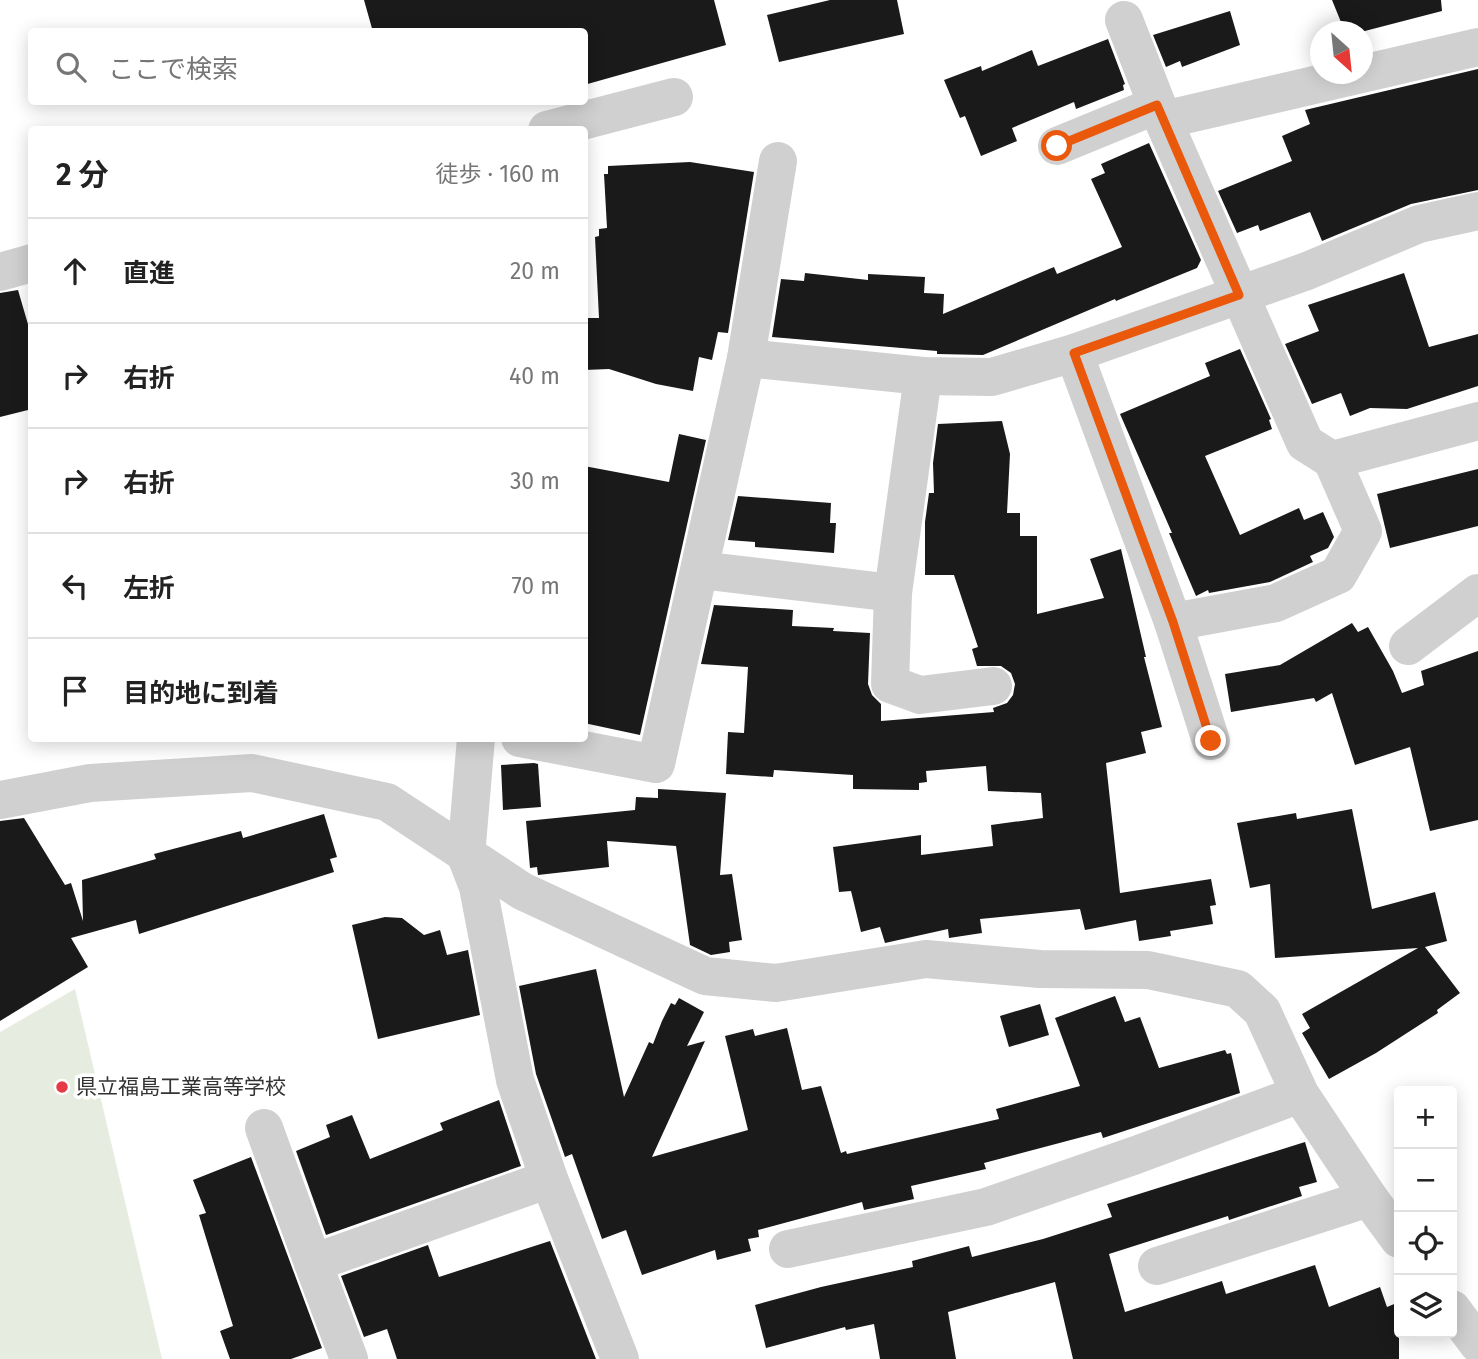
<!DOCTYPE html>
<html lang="ja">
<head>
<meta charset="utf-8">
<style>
	body { margin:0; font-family:"Fira Sans","Noto Sans JP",sans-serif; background:#f2f2f2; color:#222 }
	.controls { position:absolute; right:21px; bottom:21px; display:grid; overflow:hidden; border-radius:7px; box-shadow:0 4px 18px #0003 }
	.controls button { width:63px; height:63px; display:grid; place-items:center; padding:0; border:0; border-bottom:2px solid #e0e0e0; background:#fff; color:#222; font:35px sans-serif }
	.compass { position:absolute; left:1310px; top:21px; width:63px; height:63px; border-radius:50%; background:#fff; box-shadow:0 4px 18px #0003; rotate:153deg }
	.stop { position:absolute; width:21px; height:21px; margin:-16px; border:5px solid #ea580c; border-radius:50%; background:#fff }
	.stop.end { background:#ea580c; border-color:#fff; box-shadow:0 2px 7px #0008 }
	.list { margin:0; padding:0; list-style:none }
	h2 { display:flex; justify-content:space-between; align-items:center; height:91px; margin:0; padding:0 28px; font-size:30px }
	h2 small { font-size:23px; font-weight:400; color:#767676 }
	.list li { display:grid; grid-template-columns:46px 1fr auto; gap:21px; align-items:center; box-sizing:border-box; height:105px; padding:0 28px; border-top:2px solid #e0e0e0 }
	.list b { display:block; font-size:26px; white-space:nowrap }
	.list em { font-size:23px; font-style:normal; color:#767676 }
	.icon { flex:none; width:38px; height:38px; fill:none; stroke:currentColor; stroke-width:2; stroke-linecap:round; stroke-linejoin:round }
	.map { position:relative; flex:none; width:1478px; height:1359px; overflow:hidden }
	.search { position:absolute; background:#fff; box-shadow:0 4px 18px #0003; left:28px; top:28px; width:560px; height:77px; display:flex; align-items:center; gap:18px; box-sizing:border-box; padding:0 24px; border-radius:7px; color:#767676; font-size:26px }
	.panel { position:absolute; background:#fff; box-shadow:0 4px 18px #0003; left:28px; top:126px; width:560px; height:616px; border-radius:7px }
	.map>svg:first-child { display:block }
	.green { fill:#e6ecdf }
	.building { fill:#1a1a1a }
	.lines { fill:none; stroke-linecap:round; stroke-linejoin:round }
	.minor { stroke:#d0d0d0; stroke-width:38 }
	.route { stroke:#ea580c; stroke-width:9 }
	.poi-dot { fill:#e63946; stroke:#fff; stroke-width:2.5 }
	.labels { text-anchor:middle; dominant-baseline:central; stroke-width:7; stroke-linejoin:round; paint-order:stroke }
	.poi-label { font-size:21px; fill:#333; stroke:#fff; text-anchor:start }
</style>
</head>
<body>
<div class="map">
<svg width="1478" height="1359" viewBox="0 0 1478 1359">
	<rect width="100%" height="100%" fill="#fff"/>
	<path class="green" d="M 75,989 L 162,1359 L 0,1359 L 0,1032 Z"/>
	<g class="building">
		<path d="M 364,0 L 714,0 L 726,45 L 584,85 L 584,32 L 373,32 Z"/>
		<path d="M 830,0 L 897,0 L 904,34 L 779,62 L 767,15 Z"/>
		<path d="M 1332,0 L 1441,0 L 1442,11 L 1361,32 L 1345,32 Z"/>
		<path d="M 1230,11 L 1240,45 L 1182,67 L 1180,61 L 1166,67 L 1153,35 Z"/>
		<path d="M 1108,39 L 1125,84 L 1123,85 L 1124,90 L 1076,109 L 1074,102 L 1012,128 L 1017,141 L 981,156 L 965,116 L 960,118 L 944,80 L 981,66 L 982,71 L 1032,50 L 1038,66 Z"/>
		<path d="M 1478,69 L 1478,190 L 1411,204 L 1322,241 L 1310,212 L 1260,231 L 1258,225 L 1237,233 L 1218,191 L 1292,161 L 1282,136 L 1310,124 L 1305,110 Z"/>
		<path d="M 1149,143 L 1201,260 L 1197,268 L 1116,301 L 1115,299 L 983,355 L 937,354 L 937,351 L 772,337 L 781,279 L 804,281 L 805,273 L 868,280 L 868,274 L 925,277 L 924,293 L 944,294 L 943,314 L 1054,267 L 1057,274 L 1122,247 L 1091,179 L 1105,173 L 1101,164 Z"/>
		<path d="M 690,162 L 754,172 L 728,333 L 718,332 L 712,360 L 699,357 L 693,391 L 656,384 L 609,369 L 584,370 L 584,318 L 599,318 L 595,237 L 599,236 L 599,229 L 607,228 L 604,174 L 608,174 L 608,166 Z"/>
		<path d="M 1404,273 L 1429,347 L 1478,334 L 1478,386 L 1407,409 L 1370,408 L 1350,416 L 1341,393 L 1312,404 L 1285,344 L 1319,331 L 1308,305 Z"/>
		<path d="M 18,290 L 32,338 L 32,409 L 0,417 L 0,293 Z"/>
		<path d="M 1240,349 L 1271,419 L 1269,420 L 1272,429 L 1205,456 L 1240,535 L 1299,508 L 1304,520 L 1323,512 L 1334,537 L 1328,548 L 1310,556 L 1313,562 L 1270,582 L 1209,593 L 1208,590 L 1196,596 L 1169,533 L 1172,533 L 1120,414 L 1210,376 L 1205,363 Z"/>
		<path d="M 1002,421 L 1010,454 L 1007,513 L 1020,513 L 1020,536 L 1037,536 L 1037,614 L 1104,598 L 1090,559 L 1121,549 L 1146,657 L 1144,657 L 1162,727 L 1141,732 L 1146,753 L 1106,763 L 1120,893 L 1211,879 L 1216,905 L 1210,906 L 1213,924 L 1170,931 L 1171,936 L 1139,941 L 1136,920 L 1085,930 L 1080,909 L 980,919 L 982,933 L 949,938 L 948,929 L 885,943 L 880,927 L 861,932 L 851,891 L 839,892 L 833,847 L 921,835 L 921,855 L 993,846 L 991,825 L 1043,818 L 1041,793 L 988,791 L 986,766 L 926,771 L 927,782 L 919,783 L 919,790 L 853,789 L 853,775 L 774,770 L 773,777 L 726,774 L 728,732 L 744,733 L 748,667 L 701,664 L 714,605 L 793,610 L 792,626 L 834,628 L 833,631 L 870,633 L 868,684 L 872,695 L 881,704 L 881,721 L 994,712 L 993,708 L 1007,703 L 1013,695 L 1015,684 L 1011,673 L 1001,666 L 977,666 L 972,649 L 978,647 L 954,575 L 925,575 L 925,522 L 929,493 L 934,493 L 933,463 L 938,424 Z"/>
		<path d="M 679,434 L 706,440 L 640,735 L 584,723 L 584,466 L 669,482 Z"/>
		<path d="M 1478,469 L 1478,526 L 1390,548 L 1377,494 Z"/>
		<path d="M 738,496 L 831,503 L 830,523 L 836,523 L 834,553 L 755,547 L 755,542 L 728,540 Z"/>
		<path d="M 1352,623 L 1358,632 L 1368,627 L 1393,671 L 1402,693 L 1424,685 L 1421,671 L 1478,651 L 1478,820 L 1430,831 L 1410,747 L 1355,765 L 1332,693 L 1316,702 L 1314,698 L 1231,712 L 1225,674 L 1280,665 Z"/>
		<path d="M 534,763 L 538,764 L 541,807 L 503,810 L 501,765 Z"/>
		<path d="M 658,789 L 726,793 L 720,875 L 732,874 L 742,940 L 729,942 L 730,952 L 711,955 L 690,945 L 676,846 L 607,841 L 609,867 L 538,875 L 537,867 L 530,868 L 526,821 L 635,810 L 636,797 L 658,798 Z"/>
		<path d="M 1352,809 L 1372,909 L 1435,892 L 1447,941 L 1425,947 L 1460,993 L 1437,1010 L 1438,1013 L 1376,1053 L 1329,1079 L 1302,1033 L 1310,1028 L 1302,1014 L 1418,948 L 1275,958 L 1270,884 L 1250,888 L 1237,823 L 1296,813 L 1297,819 Z"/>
		<path d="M 324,814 L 337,857 L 330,859 L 334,872 L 139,934 L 136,920 L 71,938 L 88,967 L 0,1021 L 0,821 L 24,818 L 65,885 L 71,883 L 83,921 L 82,880 L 156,859 L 154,854 L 241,831 L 243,838 Z"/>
		<path d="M 385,917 L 402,918 L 424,935 L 440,930 L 447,955 L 468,950 L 480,1015 L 378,1039 L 352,925 Z"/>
		<path d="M 596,969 L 624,1097 L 649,1042 L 653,1044 L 662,1021 L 671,1003 L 675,1005 L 679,998 L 704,1012 L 687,1046 L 705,1041 L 652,1157 L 748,1130 L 725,1036 L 753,1029 L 755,1036 L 787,1028 L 802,1090 L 821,1086 L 841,1153 L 846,1151 L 847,1154 L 999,1119 L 996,1109 L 1080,1086 L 1055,1018 L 1115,996 L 1125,1022 L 1140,1017 L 1159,1068 L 1225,1050 L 1227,1054 L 1231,1053 L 1240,1093 L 1103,1138 L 1101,1132 L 984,1163 L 986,1169 L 911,1186 L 914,1199 L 864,1210 L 862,1202 L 758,1230 L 759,1237 L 748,1239 L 751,1251 L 717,1260 L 715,1250 L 642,1275 L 626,1230 L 602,1239 L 572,1154 L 565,1157 L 536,1074 L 519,986 Z"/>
		<path d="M 1040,1004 L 1049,1035 L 1009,1047 L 1000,1016 Z"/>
		<path d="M 499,1100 L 521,1166 L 326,1235 L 296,1151 L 330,1137 L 326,1125 L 352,1115 L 370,1159 L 443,1130 L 440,1123 Z"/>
		<path d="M 1305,1142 L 1317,1182 L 1299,1187 L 1302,1196 L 1229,1220 L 1228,1216 L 1109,1254 L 1125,1312 L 1222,1281 L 1226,1294 L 1315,1265 L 1329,1307 L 1380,1287 L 1387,1307 L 1399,1302 L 1399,1359 L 1073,1359 L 1055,1282 L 948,1312 L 956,1359 L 880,1359 L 874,1324 L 846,1330 L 845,1327 L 766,1348 L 755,1305 L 821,1287 L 913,1267 L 912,1261 L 969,1246 L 972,1257 L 1043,1239 L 1112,1217 L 1107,1204 Z"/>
		<path d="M 251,1157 L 322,1348 L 291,1359 L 230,1359 L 220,1331 L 233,1326 L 199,1215 L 206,1213 L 193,1180 Z"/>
		<path d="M 550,1241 L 596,1359 L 397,1359 L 387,1329 L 364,1337 L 341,1276 L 428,1245 L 439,1277 Z"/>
	</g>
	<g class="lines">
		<g class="minor">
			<path d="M 1124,20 L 1163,120 L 1305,443 L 1332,460 L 1478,421"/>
			<path d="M 1163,120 L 1478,47"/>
			<path d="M 547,130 L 674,97"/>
			<path d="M 1057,146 L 1157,105"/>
			<path d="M 0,272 L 32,263"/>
			<path d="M 1074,353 L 1173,622 L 1276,603 L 1338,575 L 1363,531 L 1332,460"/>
			<path d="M 746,358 L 923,376 L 992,377 L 1074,353 L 1307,271 L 1419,224 L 1478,211"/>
			<path d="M 923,376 L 893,593 L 890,684 L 920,695 L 993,686"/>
			<path d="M 700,570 L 893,593"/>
			<path d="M 1173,622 L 1211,741"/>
			<path d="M 1408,646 L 1478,593"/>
			<path d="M 476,738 L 466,856 L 478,887 L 515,1080 L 549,1179 L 620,1359"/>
			<path d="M 520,738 L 656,764 L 746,358 L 778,161"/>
			<path d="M 0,800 L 90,783 L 252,773 L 387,802 L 522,891 L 705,976 L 776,983 L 926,959 L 1040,969 L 1148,970 L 1238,989 L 1262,1011 L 1300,1094 L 1369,1198 L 1399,1239"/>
			<path d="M 264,1128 L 313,1263"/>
			<path d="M 788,1249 L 986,1207 L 1136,1155 L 1300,1094"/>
			<path d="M 1157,1266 L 1369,1198"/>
			<path d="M 1452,1309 L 1478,1344"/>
			<path d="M 349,1359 L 313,1263 L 549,1179"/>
		</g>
	</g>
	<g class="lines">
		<path class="route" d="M 1057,146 L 1157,105 L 1239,295 L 1074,353 L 1173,622 L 1211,741"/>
	</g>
	<circle class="poi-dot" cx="62" cy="1087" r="7"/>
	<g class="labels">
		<g class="poi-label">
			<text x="76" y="1087">県立福島工業高等学校</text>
		</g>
	</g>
</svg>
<div class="controls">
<button>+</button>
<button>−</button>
<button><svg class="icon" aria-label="locate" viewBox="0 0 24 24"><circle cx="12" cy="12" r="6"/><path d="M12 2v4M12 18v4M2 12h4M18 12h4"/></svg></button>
<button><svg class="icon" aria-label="layers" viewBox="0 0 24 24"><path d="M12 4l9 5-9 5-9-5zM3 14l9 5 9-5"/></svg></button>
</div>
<svg class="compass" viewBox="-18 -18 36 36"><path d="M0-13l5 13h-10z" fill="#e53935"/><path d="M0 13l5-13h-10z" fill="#767676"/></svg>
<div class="stop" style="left:1057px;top:146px"></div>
<div class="stop end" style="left:1211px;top:741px"></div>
<div class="search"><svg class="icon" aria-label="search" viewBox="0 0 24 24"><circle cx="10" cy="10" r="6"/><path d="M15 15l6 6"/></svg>ここで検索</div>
<section class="panel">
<h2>2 分<small>徒歩 · 160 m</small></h2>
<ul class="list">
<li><svg class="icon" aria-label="ahead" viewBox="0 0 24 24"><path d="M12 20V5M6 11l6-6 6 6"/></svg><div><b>直進</b></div><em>20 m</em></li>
<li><svg class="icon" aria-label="right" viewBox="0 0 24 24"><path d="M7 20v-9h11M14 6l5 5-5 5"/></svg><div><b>右折</b></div><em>40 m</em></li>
<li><svg class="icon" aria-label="right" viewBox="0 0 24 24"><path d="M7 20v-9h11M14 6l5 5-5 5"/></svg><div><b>右折</b></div><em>30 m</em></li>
<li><svg class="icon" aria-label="left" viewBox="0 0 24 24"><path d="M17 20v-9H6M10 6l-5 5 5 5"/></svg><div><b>左折</b></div><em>70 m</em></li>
<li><svg class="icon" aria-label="arrive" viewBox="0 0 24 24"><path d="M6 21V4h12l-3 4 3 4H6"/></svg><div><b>目的地に到着</b></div></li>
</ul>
</section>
</div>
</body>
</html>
